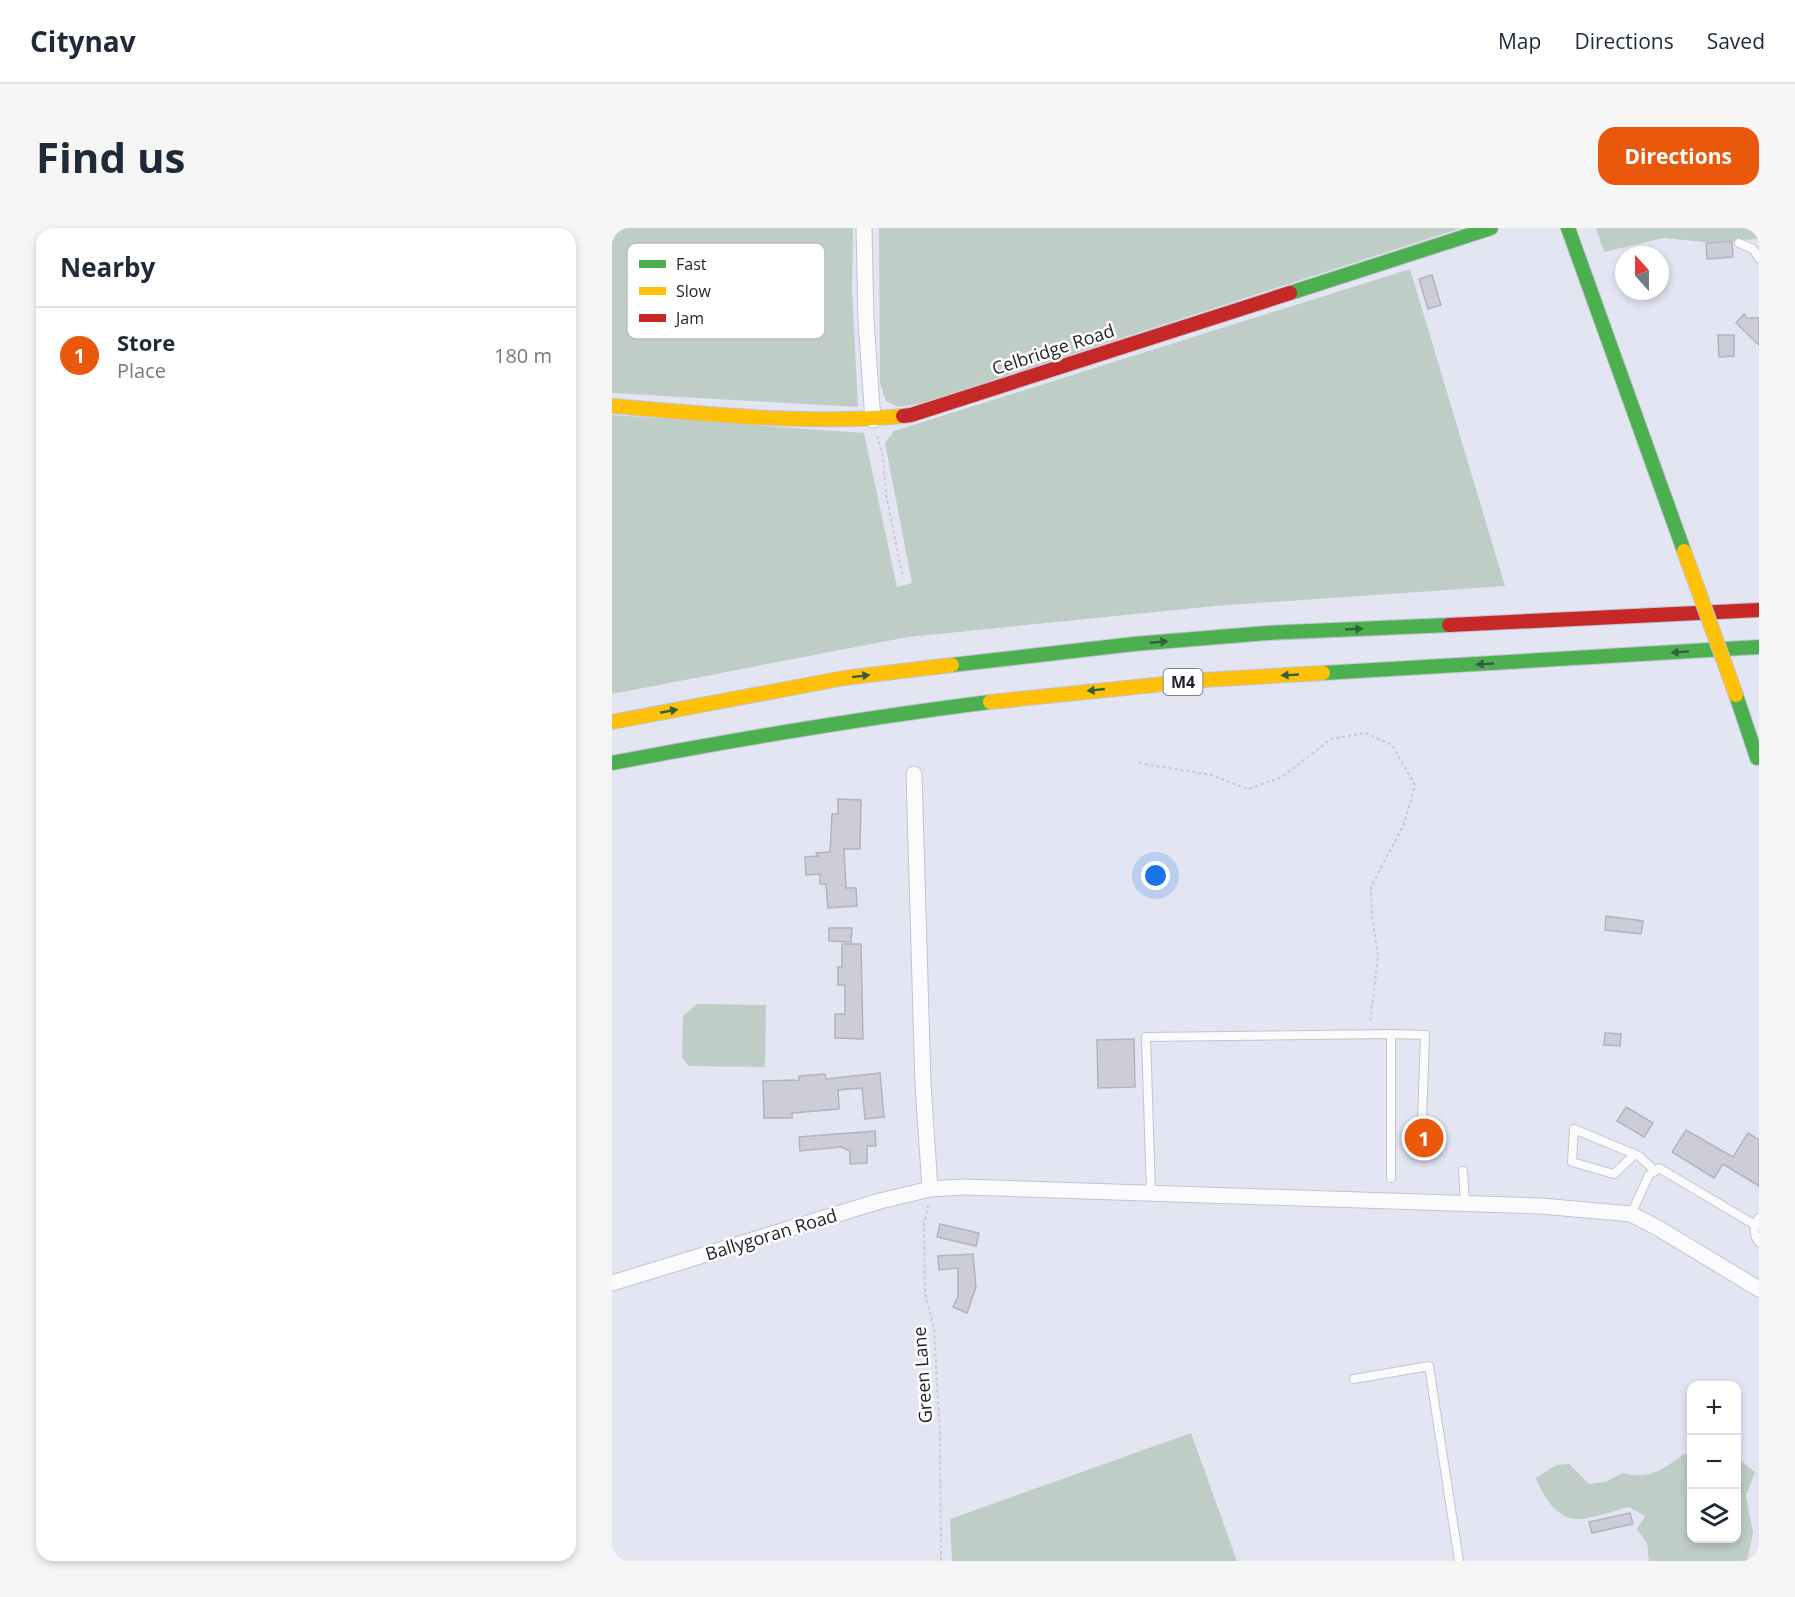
<!DOCTYPE html>
<html lang="en">
<head>
<meta charset="utf-8">
<style>
	body { margin:0; font-family:"Open Sans",sans-serif; background:#f6f6f7; color:#1f2937 }
	.controls { position:absolute; right:18px; bottom:18px; display:grid; overflow:hidden; border-radius:12px; box-shadow:0 3px 9px #0003 }
	.controls button { width:54px; height:54px; display:grid; place-items:center; padding:0; border:0; border-bottom:2px solid #e0e1e3; background:#fff; color:#1f2937; font:30px sans-serif }
	.compass { position:absolute; left:1003px; top:18px; width:54px; height:54px; border-radius:50%; background:#fff; box-shadow:0 3px 9px #0003; rotate:339deg }
	.you { position:absolute; left:544px; top:648px; width:21px; height:21px; margin:-15px; border:4px solid #fff; border-radius:50%; background:#1a73e8; box-shadow:0 0 0 9px #1a73e833 }
	.badge { display:grid; place-items:center; width:39px; height:39px; border-radius:50%; background:#ea580c; color:#fff; font-size:20px; font-weight:700 }
	.pin { position:absolute; translate:-50% -50%; border:3px solid #fff; box-shadow:0 2px 6px #0006 }
	.list { margin:0; padding:0; list-style:none }
	h2 { display:flex; justify-content:space-between; align-items:center; height:78px; margin:0; padding:0 24px; font-size:26px }
	h2 small { font-size:20px; font-weight:400; color:#747a83 }
	.list li { display:grid; grid-template-columns:39px 1fr auto; gap:18px; align-items:center; box-sizing:border-box; height:96px; padding:0 24px; border-top:2px solid #e0e1e3 }
	.list b { display:block; font-size:22px; white-space:nowrap }
	.list p { margin:0; font-size:20px; white-space:nowrap; color:#747a83 }
	.list em { font-size:20px; font-style:normal; color:#747a83 }
	.icon { flex:none; width:33px; height:33px; fill:none; stroke:currentColor; stroke-width:2; stroke-linecap:round; stroke-linejoin:round }
	.map { position:relative; flex:none; width:1147px; height:1333px; overflow:hidden; border-radius:18px }
	header { display:flex; align-items:center; gap:36px; box-sizing:border-box; height:84px; padding:0 30px; background:#fff; border-bottom:2px solid #e0e1e3 }
	header strong { font-size:28px }
	nav { display:flex; gap:33px; margin-inline-start:auto; font-size:21px }
	.intro { display:flex; align-items:center; justify-content:space-between; box-sizing:border-box; height:144px; padding:0 36px }
	h1 { margin:0; font-size:42px }
	.button { padding:15px 27px; border-radius:18px; background:#ea580c; color:#fff; font-size:21px; font-weight:700 }
	main { display:flex; gap:36px; padding:0 36px }
	aside { flex:1; background:#fff; border-radius:18px; box-shadow:0 3px 9px #0003 }
	.map>svg:first-child { display:block }
	.green { fill:#becdc5 }
	.building { fill:#cccdd9; stroke:#b2b3bf; stroke-width:1.5 }
	.lines { fill:none; stroke-linecap:round; stroke-linejoin:round }
	.lane-casing { stroke:#c2c3cf; stroke-width:10 }
	.street-casing { stroke:#c2c3cf; stroke-width:17 }
	.fast-casing { stroke:#c2c3cf; stroke-width:16 }
	.slow-casing { stroke:#c2c3cf; stroke-width:16 }
	.jam-casing { stroke:#c2c3cf; stroke-width:16 }
	.path { stroke:#c8c8cd; stroke-width:2; stroke-dasharray:3 3; stroke-linecap:butt }
	.lane { stroke:#fbfbfd; stroke-width:8 }
	.street { stroke:#fbfbfd; stroke-width:15 }
	.fast { stroke:#4caf50; stroke-width:14 }
	.slow { stroke:#ffc107; stroke-width:14 }
	.jam { stroke:#c62828; stroke-width:14 }
	.slow-bridge-casing { stroke:#c2c3cf; stroke-width:16; stroke-linecap:butt }
	.slow-bridge { stroke:#ffc107; stroke-width:14 }
	.oneway { fill:#33603c }
	.labels { text-anchor:middle; dominant-baseline:central; stroke-width:5; stroke-linejoin:round; paint-order:stroke }
	.shield { fill:#fff; stroke:#62626b; stroke-width:1.5 }
	.shield-label { font-size:16px; font-weight:bold; fill:#1f1f2b }
	.street-label { font-size:18px; fill:#1f1f2b; stroke:#fff }
	.key { fill:#fff; stroke:#bcbcbf; stroke-width:1.5 }
	.key-label { font-size:16px; fill:#1f1f2b }
</style>
</head>
<body>
<header>
<strong>Citynav</strong>
<nav><a>Map</a><a>Directions</a><a>Saved</a></nav>
</header>
<div class="intro"><h1>Find us</h1><a class="button">Directions</a></div>
<main>
<aside>
<h2>Nearby<small></small></h2>
<ul class="list">
<li><span class="badge">1</span><div><b>Store</b><p>Place</p></div><em>180 m</em></li>
</ul>
</aside>
<div class="map">
<svg width="1147" height="1333" viewBox="0 0 1147 1333">
	<rect width="100%" height="100%" fill="#e4e5f3"/>
	<g class="green">
		<path d="M 0,0 L 241,0 L 240,62 L 246,179 L 0,165 Z"/>
		<path d="M 267,0 L 849,0 L 307,176 L 286,179 L 274,173 L 268,155 Z"/>
		<path d="M 984,0 L 1147,0 L 1147,11 L 1092,14 L 1052,10 L 992,24 Z"/>
		<path d="M 798,41 L 893,358 L 603,378 L 296,409 L 0,466 L 0,187 L 252,205 L 285,359 L 300,355 L 273,215 L 282,203 Z"/>
		<path d="M 85,776 L 154,777 L 153,839 L 77,838 L 70,830 L 71,788 Z"/>
		<path d="M 579,1205 L 625,1333 L 340,1333 L 338,1291 Z"/>
		<path d="M 1072,1226 L 1079,1227 L 1080,1310 L 1124,1310 L 1125,1230 L 1143,1244 L 1134,1268 L 1141,1305 L 1135,1333 L 1037,1333 L 1035,1315 L 1025,1301 L 1033,1288 L 1017,1279 C 1004,1282 969,1295 957,1290 C 941,1284 930,1266 924,1250 L 944,1237 L 957,1236 L 977,1256 L 993,1254 L 1011,1245 C 1039,1252 1050,1242 1072,1226 Z"/>
	</g>
	<g class="building">
		<path d="M 1120,13 L 1121,29 L 1095,31 L 1094,15 Z"/>
		<path d="M 820,47 L 829,77 L 816,81 L 807,51 Z"/>
		<path d="M 1132,86 L 1135,90 L 1147,90 L 1147,117 L 1124,95 Z"/>
		<path d="M 1106,107 L 1122,107 L 1122,128 L 1107,129 Z"/>
		<path d="M 226,571 L 249,572 L 248,621 L 232,621 L 234,660 L 244,660 L 245,678 L 216,680 L 214,656 L 208,656 L 208,646 L 194,647 L 193,629 L 206,628 L 204,625 L 218,624 L 220,586 L 226,586 Z"/>
		<path d="M 994,688 L 1031,693 L 1029,706 L 993,702 Z"/>
		<path d="M 217,700 L 240,700 L 239,714 L 217,713 Z"/>
		<path d="M 230,716 L 249,716 L 251,811 L 223,810 L 223,786 L 233,786 L 233,757 L 226,757 L 226,739 L 230,739 Z"/>
		<path d="M 993,805 L 1009,806 L 1008,818 L 992,817 Z"/>
		<path d="M 522,811 L 523,859 L 486,860 L 485,812 Z"/>
		<path d="M 268,845 L 272,889 L 253,891 L 250,860 L 226,862 L 227,881 L 180,885 L 180,890 L 152,890 L 151,853 L 187,852 L 187,848 L 213,846 L 214,851 Z"/>
		<path d="M 1014,879 L 1041,895 L 1032,909 L 1005,893 Z"/>
		<path d="M 823,896 L 825,923 L 800,924 L 798,898 Z"/>
		<path d="M 1074,902 L 1121,929 L 1136,905 L 1147,912 L 1147,958 L 1111,936 L 1102,950 L 1060,924 Z"/>
		<path d="M 263,903 L 264,918 L 255,918 L 255,935 L 238,936 L 238,923 L 229,919 L 188,923 L 187,909 Z"/>
		<path d="M 328,996 L 367,1005 L 364,1018 L 325,1009 Z"/>
		<path d="M 361,1026 L 364,1059 L 355,1085 L 341,1079 L 346,1068 L 346,1040 L 327,1042 L 326,1028 Z"/>
		<path d="M 1018,1285 L 1021,1296 L 980,1305 L 977,1294 Z"/>
	</g>
	<g class="lines">
		<g class="lane-casing">
			<g id="lane">
				<path d="M 1127,15 L 1141,21 L 1147,30"/>
				<path d="M 779,806 L 813,807 L 810,891"/>
				<path d="M 1023,926 L 1002,946 L 960,934 L 962,901 L 1027,928 L 1043,943"/>
				<path d="M 851,943 L 853,975"/>
				<path d="M 539,965 L 534,809 L 779,806 L 779,950"/>
				<path d="M 1019,986 L 1037,947 L 1047,940 L 1143,997"/>
				<path d="M 1147,990 C 1141,998 1141,1007 1147,1014"/>
				<path d="M 742,1151 L 817,1138 L 847,1333"/>
			</g>
		</g>
		<g class="street-casing">
			<g id="street">
				<path d="M 252,0 L 254,93 L 261,192"/>
				<path d="M 302,546 L 311,856 L 318,961"/>
				<path d="M 0,1055 L 268,973 L 318,961 L 351,959 L 929,978 L 1019,986 L 1046,1000 L 1147,1061"/>
			</g>
		</g>
		<g class="fast-casing">
			<g id="fast">
				<path d="M 956,0 L 1072,323"/>
				<path d="M 678,65 L 879,0"/>
				<path d="M 340,437 L 522,416 L 655,405 L 837,397"/>
				<path d="M 711,445 L 1147,419"/>
				<path d="M 1124,467 L 1145,530 L 1147,529"/>
				<path d="M 0,535 C 126,511 251,490 378,474"/>
			</g>
		</g>
		<g class="slow-casing">
			<g id="slow">
				<path d="M 0,178 C 97,186 194,197 291,188"/>
				<path d="M 378,474 L 591,452 L 711,445"/>
				<path d="M 0,494 L 232,450 L 340,437"/>
			</g>
		</g>
		<g class="jam-casing">
			<g id="jam">
				<path d="M 291,188 L 299,187 L 678,65"/>
				<path d="M 837,397 L 1147,382"/>
			</g>
		</g>
		<g class="path">
			<path d="M 265,208 L 271,229 L 274,266 L 291,350"/>
			<path d="M 527,535 L 599,547 L 636,561 L 670,549 L 719,511 L 754,505 L 780,517 L 803,557 L 792,596 L 759,659 L 760,688 L 766,728 L 758,795"/>
			<path d="M 316,977 L 312,997 L 313,1065 L 322,1101 L 328,1207 L 329,1333"/>
		</g>
		<use href="#lane" class="lane"/>
		<use href="#street" class="street"/>
		<use href="#fast" class="fast"/>
		<use href="#slow" class="slow"/>
		<use href="#jam" class="jam"/>
		<g class="slow-bridge-casing">
			<path id="slow-bridge" d="M 1072,323 L 1124,467"/>
		</g>
		<use href="#slow-bridge" class="slow-bridge"/>
	</g>
	<defs><path id="oneway-solid" d="M-6-.8H1V-3.2L6.5 0L1 3.2V.8H-6Z" transform="scale(1.5)"/></defs>
	<g class="oneway">
		<use href="#oneway-solid" transform="translate(742 401) rotate(-3)"/>
		<use href="#oneway-solid" transform="translate(547 414) rotate(-5)"/>
		<use href="#oneway-solid" transform="translate(1068 424) rotate(176)"/>
		<use href="#oneway-solid" transform="translate(873 436) rotate(177)"/>
		<use href="#oneway-solid" transform="translate(678 447) rotate(177)"/>
		<use href="#oneway-solid" transform="translate(249 448) rotate(-7)"/>
		<use href="#oneway-solid" transform="translate(484 462) rotate(174)"/>
		<use href="#oneway-solid" transform="translate(57 483) rotate(-11)"/>
	</g>
	<g class="labels">
		<rect class="shield" x="551.5" y="441" width="39" height="26" rx="4.5"/>
		<g class="shield-label">
			<text x="571" y="454">M4</text>
		</g>
		<g class="street-label">
			<text transform="translate(441 121) rotate(-18)">Celbridge Road</text>
			<text transform="translate(159 1006) rotate(-17)">Ballygoran Road</text>
			<text transform="translate(310 1147) rotate(-94)">Green Lane</text>
		</g>
	</g>
	<rect x="15" y="15" width="198" height="96" rx="9" class="key"/>
	<rect x="27" y="32" width="27" height="8" fill="#4caf50"/>
	<rect x="27" y="59" width="27" height="8" fill="#ffc107"/>
	<rect x="27" y="86" width="27" height="8" fill="#c62828"/>
	<g class="key-label">
		<text x="64" y="42">Fast</text>
		<text x="64" y="69">Slow</text>
		<text x="64" y="96">Jam</text>
	</g>
</svg>
<div class="controls">
<button>+</button>
<button>−</button>
<button><svg class="icon" aria-label="layers" viewBox="0 0 24 24"><path d="M12 4l9 5-9 5-9-5zM3 14l9 5 9-5"/></svg></button>
</div>
<svg class="compass" viewBox="-18 -18 36 36"><path d="M0-13l5 13h-10z" fill="#e53935"/><path d="M0 13l5-13h-10z" fill="#747a83"/></svg>
<div class="you"></div>
<div class="pin badge" style="left:812px;top:910px">1</div>
</div>
</main>
</body>
</html>
